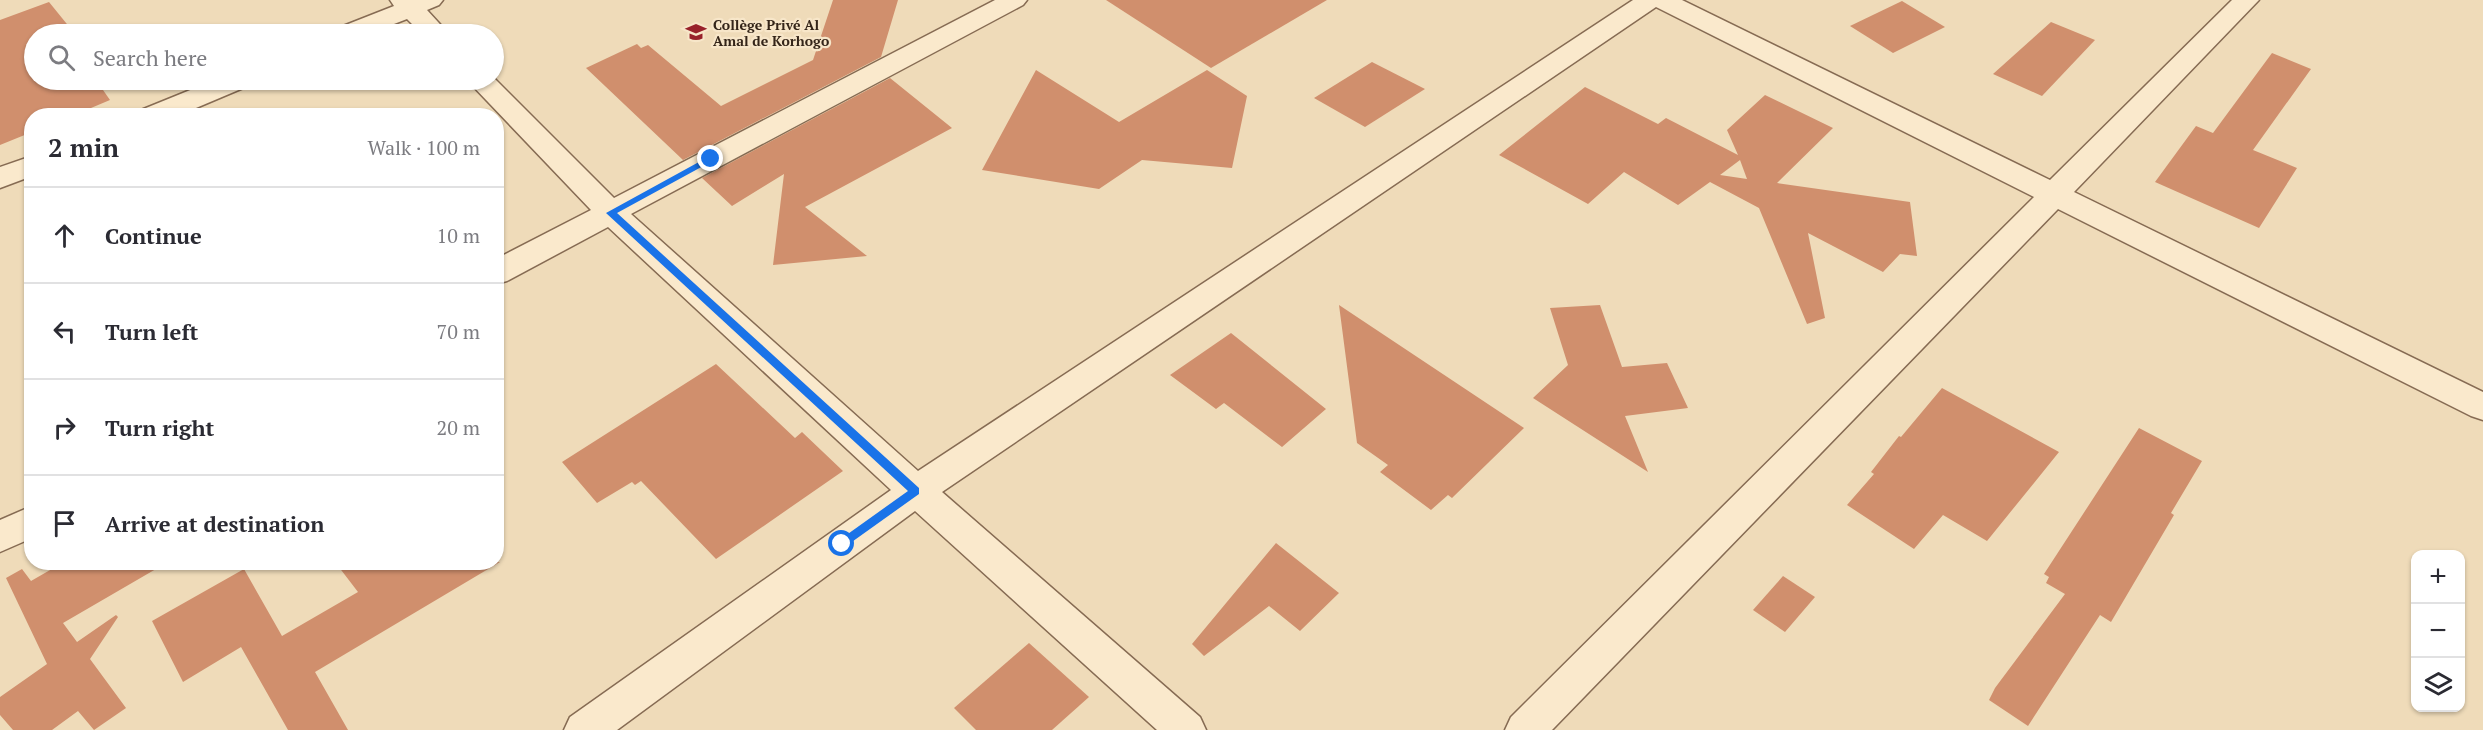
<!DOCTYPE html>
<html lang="en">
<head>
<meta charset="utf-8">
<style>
	body { margin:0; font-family:"PT Serif",serif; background:#f7f7f7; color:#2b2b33 }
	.controls { position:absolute; right:18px; bottom:18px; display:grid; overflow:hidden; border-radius:12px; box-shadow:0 2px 4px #0004 }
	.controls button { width:54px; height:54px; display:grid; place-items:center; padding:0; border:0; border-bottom:2px solid #e1e1e2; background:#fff; color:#2b2b33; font:30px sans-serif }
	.stop { position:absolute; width:18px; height:18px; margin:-14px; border:4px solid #1a73e8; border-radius:50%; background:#fff }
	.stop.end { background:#1a73e8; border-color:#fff; box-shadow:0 2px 6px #0008 }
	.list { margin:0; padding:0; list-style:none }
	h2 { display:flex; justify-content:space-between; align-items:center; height:78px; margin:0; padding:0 24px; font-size:26px }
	h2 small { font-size:20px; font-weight:400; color:#7c7c81 }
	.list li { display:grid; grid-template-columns:39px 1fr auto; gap:18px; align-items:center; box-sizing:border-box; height:96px; padding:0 24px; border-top:2px solid #e1e1e2 }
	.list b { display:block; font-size:22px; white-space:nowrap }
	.list em { font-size:20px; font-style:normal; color:#7c7c81 }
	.icon { flex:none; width:33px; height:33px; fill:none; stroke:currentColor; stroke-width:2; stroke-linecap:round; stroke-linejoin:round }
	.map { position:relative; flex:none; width:2483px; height:730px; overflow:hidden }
	.search { position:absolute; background:#fff; box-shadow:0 2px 4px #0004; left:24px; top:24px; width:480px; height:66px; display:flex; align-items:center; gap:15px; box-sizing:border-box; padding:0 21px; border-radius:33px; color:#7c7c81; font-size:22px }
	.panel { position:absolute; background:#fff; box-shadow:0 2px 4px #0004; left:24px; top:108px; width:480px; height:462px; border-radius:24px }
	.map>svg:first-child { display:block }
	.building { fill:#d08f6d; fill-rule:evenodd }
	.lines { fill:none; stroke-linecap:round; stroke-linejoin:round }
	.street-casing { stroke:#866b53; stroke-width:3 }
	.street { fill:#fae9cc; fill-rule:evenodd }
	.route { fill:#1a73e8 }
	.labels { text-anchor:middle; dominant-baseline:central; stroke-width:4.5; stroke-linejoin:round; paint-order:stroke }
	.far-poi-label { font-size:14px; font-weight:bold; fill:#342519; stroke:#f7e6c9; text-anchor:start }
</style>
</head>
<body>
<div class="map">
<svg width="2483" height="730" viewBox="0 0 2483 730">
	<rect width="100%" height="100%" fill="#efdbb9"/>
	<g class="building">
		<path d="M 833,0 L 898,0 L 881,57 L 683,160 L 586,68 L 637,44 L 641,48 L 648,45 L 721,106 L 813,60 Z"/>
		<path d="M 1106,0 L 1327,0 L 1211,68 Z"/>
		<path d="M 1902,1 L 1945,27 L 1893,53 L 1850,26 Z"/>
		<path d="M 49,2 L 75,34 L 34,34 L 34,80 L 105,80 L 110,87 L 103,90 L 110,100 L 72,116 L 32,116 L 32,132 L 0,145 L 0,20 Z"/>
		<path d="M 2051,22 L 2095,40 L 2042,96 L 1993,74 Z"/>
		<path d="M 2272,53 L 2311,69 L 2253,150 L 2297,168 L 2259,228 L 2155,182 L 2196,126 L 2213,133 Z"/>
		<path d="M 1372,62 L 1425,89 L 1365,127 L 1314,98 Z"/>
		<path d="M 1036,70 L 1119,122 L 1207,70 L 1247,96 L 1232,168 L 1142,160 L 1099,189 L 982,170 Z"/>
		<path d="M 890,78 L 952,128 L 805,207 L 867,256 L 773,265 L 784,174 L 732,206 L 702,178 Z"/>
		<path d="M 1585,87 L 1658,124 L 1666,118 L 1738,155 L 1727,130 L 1765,95 L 1833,128 L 1777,183 L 1910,202 L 1917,256 L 1900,254 L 1883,272 L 1808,233 L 1825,318 L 1807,324 L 1759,208 L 1710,182 L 1678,205 L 1624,172 L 1588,204 L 1499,155 ZM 1740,160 L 1747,179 L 1720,175 Z"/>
		<path d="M 1339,305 L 1524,428 L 1452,498 L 1448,495 L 1431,510 L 1380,472 L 1388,465 L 1357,443 Z"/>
		<path d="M 1600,305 L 1622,367 L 1667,363 L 1688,408 L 1625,416 L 1648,472 L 1533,398 L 1568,365 L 1550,308 Z"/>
		<path d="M 1231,333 L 1326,409 L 1282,447 L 1224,403 L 1216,409 L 1170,375 Z"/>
		<path d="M 716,364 L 795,438 L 802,432 L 843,471 L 716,559 L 641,481 L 635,485 L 632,482 L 597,503 L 562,462 Z"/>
		<path d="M 1942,388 L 2059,452 L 1987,541 L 1943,515 L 1914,549 L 1847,505 L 1874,474 L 1871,472 L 1899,436 L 1901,437 Z"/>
		<path d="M 2139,428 L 2202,461 L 2171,513 L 2174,515 L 2111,622 L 2100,615 L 2028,726 L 1989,700 L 1995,688 L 2065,594 L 2046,583 L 2049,577 L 2044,574 Z"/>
		<path d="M 1276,543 L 1339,593 L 1300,631 L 1269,606 L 1204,656 L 1192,644 Z"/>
		<path d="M 64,562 L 168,562 L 63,623 L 77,642 L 116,615 L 118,617 L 90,659 L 126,708 L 94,730 L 78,711 L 52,730 L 13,730 L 0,715 L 0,697 L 47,664 L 6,578 L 22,569 L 31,581 Z"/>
		<path d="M 335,562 L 500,562 L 315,672 L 348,730 L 288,730 L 241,647 L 183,682 L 152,621 L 244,569 L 282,636 L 358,592 Z"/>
		<path d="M 1783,576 L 1815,597 L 1785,632 L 1753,610 Z"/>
		<path d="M 1029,643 L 1089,697 L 1052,730 L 976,730 L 954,708 Z"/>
	</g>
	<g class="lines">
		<g class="street-casing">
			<g id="street">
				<path d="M 390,0 L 443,0 L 439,5 L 427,10 L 449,34 L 422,34 L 407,19 L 368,34 L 334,34 L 338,28 L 394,6 Z"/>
				<path d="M 995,0 L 1027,0 L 1023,5 L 631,214 L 918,471 L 1633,0 L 1682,0 L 2050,180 L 2232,0 L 2259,0 L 2074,192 L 2483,392 L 2483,420 L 2471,416 L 2058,209 L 1552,730 L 1505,730 L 1511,717 L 2034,197 L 1656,7 L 942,492 L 1200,717 L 1206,730 L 1157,730 L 915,511 L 617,730 L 564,730 L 570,717 L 891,490 L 608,227 L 507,281 L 496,284 L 496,259 L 591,210 L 467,80 L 494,78 L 614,198 Z"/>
				<path d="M 215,80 L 251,80 L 248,86 L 177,116 L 137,116 L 141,110 Z"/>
				<path d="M 32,156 L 32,176 L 0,188 L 0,167 Z"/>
				<path d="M 32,506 L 32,538 L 0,552 L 0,520 Z"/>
			</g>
		</g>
		<use href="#street" class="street"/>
	</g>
	<path class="route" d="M 708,157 L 716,159 L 617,213 L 919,488 L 919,494 L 842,549 L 837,544 L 838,541 L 908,491 L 606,213 Z"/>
	<defs>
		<g id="school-bare" transform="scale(1.62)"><path d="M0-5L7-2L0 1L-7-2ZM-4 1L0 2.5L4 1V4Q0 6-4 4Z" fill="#98212a" stroke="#f7e6c9" stroke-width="2.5" paint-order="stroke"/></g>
	</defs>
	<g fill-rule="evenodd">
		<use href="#school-bare" x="696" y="32"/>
	</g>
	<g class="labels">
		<g class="far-poi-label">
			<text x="713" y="24">Collège Privé Al<tspan x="713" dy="16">Amal de Korhogo</tspan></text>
		</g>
	</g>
</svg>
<div class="controls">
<button>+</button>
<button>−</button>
<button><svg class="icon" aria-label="layers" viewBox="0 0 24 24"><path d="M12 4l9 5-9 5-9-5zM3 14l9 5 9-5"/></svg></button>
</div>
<div class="stop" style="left:842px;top:544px"></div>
<div class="stop end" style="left:711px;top:159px"></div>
<div class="search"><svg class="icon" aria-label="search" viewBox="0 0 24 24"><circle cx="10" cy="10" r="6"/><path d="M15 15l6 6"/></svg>Search here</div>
<section class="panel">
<h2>2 min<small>Walk · 100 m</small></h2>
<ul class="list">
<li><svg class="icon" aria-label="ahead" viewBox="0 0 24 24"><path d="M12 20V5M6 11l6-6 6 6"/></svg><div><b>Continue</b></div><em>10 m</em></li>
<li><svg class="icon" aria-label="left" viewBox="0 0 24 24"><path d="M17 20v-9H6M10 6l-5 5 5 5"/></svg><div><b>Turn left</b></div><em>70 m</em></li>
<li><svg class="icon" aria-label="right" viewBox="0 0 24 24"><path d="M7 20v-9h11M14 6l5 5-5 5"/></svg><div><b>Turn right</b></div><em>20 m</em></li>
<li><svg class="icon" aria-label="arrive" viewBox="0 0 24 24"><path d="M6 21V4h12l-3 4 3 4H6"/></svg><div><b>Arrive at destination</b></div></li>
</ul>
</section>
</div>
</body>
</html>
